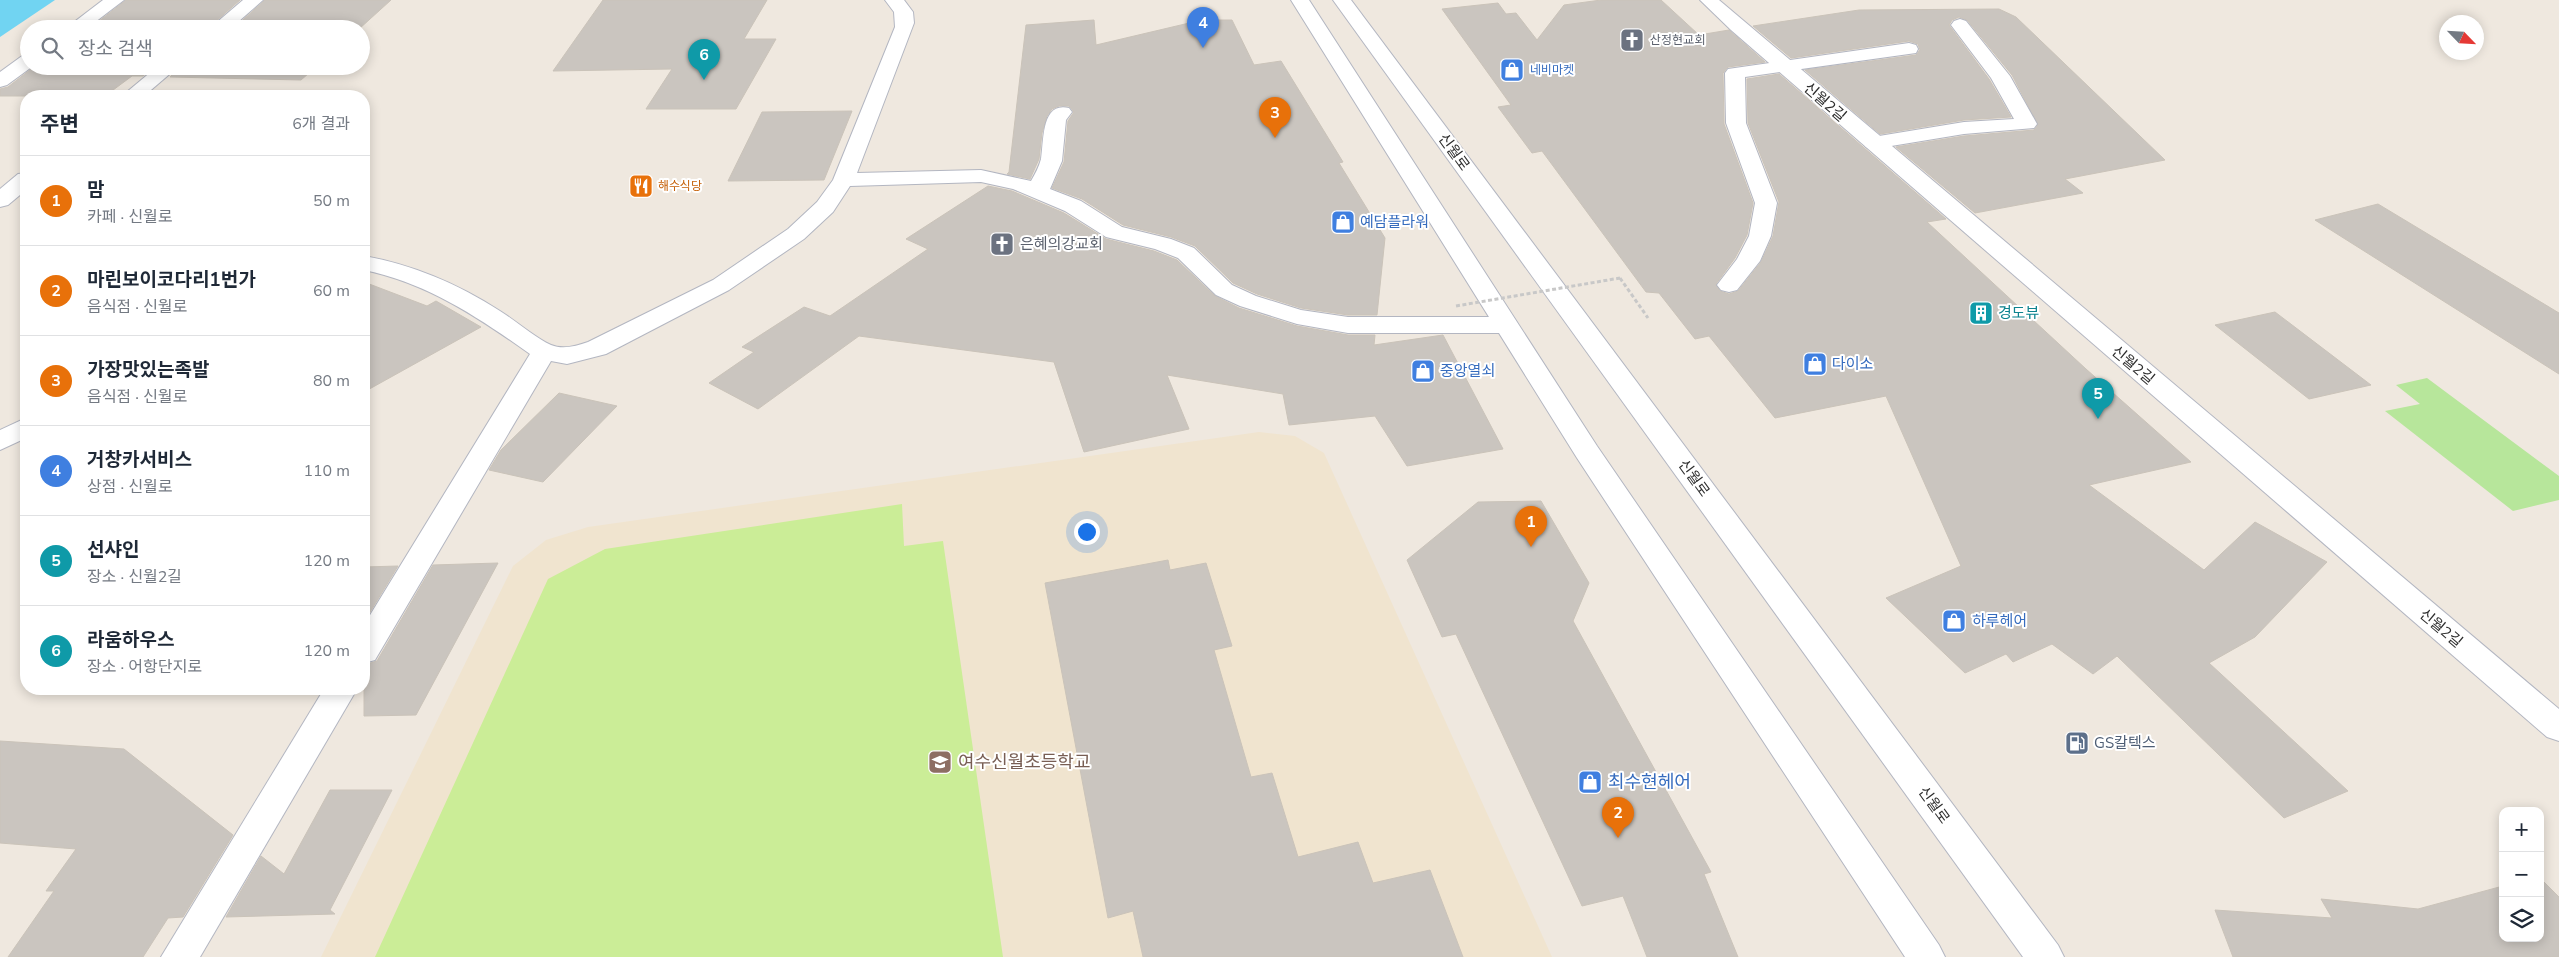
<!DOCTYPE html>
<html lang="ko">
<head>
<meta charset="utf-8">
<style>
	body { margin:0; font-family:"Nunito Sans","Noto Sans KR",sans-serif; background:#f6f6f7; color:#1f2937 }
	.controls { position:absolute; right:15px; bottom:15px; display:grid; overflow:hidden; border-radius:10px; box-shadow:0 2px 12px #0003 }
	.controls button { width:45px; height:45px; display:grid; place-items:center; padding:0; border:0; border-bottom:1px solid #e0e1e3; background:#fff; color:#1f2937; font:25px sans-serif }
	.compass { position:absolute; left:2439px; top:15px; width:45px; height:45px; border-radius:50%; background:#fff; box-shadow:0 2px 12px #0003; rotate:115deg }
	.you { position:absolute; left:1086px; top:531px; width:18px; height:18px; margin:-12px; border:4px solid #fff; border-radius:50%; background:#1a73e8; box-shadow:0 0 0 8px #1a73e833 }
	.badge { display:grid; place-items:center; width:32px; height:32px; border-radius:50%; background:#db2777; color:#fff; font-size:16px; font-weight:700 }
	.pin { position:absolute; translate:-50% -41px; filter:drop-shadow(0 1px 2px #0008) }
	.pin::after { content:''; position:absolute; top:26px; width:18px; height:15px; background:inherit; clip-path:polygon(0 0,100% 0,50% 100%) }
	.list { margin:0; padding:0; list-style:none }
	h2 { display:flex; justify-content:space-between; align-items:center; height:65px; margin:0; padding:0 20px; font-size:21px }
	h2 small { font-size:16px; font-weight:400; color:#747a83 }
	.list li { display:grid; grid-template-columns:32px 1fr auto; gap:15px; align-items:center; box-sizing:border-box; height:90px; padding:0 20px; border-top:1px solid #e0e1e3 }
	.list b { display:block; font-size:19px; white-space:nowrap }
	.list p { margin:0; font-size:16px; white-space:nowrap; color:#747a83 }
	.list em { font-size:16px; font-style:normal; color:#747a83 }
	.icon { flex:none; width:28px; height:28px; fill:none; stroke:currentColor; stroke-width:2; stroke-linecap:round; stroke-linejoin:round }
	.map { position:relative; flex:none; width:2559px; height:957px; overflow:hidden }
	.search { position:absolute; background:#fff; box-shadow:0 2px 12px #0003; left:20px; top:20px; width:350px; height:55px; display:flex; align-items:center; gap:12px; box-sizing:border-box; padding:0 18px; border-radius:28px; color:#747a83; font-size:19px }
	.panel { position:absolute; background:#fff; box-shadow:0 2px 12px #0003; left:20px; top:90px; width:350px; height:605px; border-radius:20px }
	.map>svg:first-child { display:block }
	.education { fill:#f0e4cf }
	.green { fill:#b7e69b }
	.pitch { fill:#cbed97 }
	.water { fill:#71d4f2 }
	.building { fill:#cac5bf; stroke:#cac3b9 }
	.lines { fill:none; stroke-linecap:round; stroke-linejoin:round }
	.service-casing { stroke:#b3b6c1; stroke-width:2 }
	.minor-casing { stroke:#b3b6c1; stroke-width:2 }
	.tertiary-casing { stroke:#b3b6c1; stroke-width:2 }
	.path { stroke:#c8c8c8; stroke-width:3; stroke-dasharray:4 2.5; stroke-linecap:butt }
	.service { fill:#fff; fill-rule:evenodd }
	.minor { fill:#fff; fill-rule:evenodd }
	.tertiary { fill:#fff; fill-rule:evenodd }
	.path-bridge { stroke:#c8c8c8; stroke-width:3; stroke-dasharray:4 2.5; stroke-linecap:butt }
	.labels { text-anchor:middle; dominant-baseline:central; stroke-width:4; stroke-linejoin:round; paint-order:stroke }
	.far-worship-label { font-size:12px; fill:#5b616d; stroke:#fff; text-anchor:start }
	.far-shop-label { font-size:12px; fill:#366cbe; stroke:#fff; text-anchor:start }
	.far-food-label { font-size:12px; fill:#c56008; stroke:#fff; text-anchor:start }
	.street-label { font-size:15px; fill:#2d2d2d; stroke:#fff }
	.shop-label { font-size:15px; fill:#366cbe; stroke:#fff; text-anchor:start }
	.worship-label { font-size:15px; fill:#5b616d; stroke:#fff; text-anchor:start }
	.culture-label { font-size:15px; fill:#0d838f; stroke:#fff; text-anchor:start }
	.service-label { font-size:15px; fill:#4e5e75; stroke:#fff; text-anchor:start }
	.near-education-label { font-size:18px; fill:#785e54; stroke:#fff; text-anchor:start }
	.near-shop-label { font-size:18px; fill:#366cbe; stroke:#fff; text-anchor:start }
</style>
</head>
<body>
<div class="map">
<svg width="2559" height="957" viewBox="0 0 2559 957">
	<rect width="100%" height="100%" fill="#efe8df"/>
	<path class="education" d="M 1259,432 L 1295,436 L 1324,453 L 1552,957 L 321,957 L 513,566 L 546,540 L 588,527 Z"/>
	<path class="green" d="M 2427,378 L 2559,476 L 2559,500 L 2513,511 L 2385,411 L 2420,404 L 2396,385 Z"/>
	<path class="pitch" d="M 902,504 L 904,546 L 943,541 L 1003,957 L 375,957 L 548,579 L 605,549 Z"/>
	<path class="water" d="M 0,0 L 55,0 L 0,37 Z"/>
	<g class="building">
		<path d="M 126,0 L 240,0 L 207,29 L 89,29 Z"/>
		<path d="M 265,0 L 391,0 L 359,29 L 233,29 Z"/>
		<path d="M 603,0 L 767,0 L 744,39 L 776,39 L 736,109 L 646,109 L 672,69 L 553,71 Z"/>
		<path d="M 1601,0 L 1661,0 L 1699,35 L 1729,30 L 1765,62 L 1728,67 L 1723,73 L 1724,124 L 1753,203 L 1747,235 L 1735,258 L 1716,284 L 1720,291 L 1729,294 L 1738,291 L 1761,262 L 1773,236 L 1779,202 L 1748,123 L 1747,79 L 1779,74 L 1946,219 L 1927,222 L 2086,369 L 2191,462 L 2089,485 L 2204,570 L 2255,522 L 2327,562 L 2255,637 L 2209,663 L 2348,791 L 2284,818 L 2117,656 L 2093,674 L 2052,644 L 2013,662 L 2006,654 L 1965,673 L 1886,598 L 1961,566 L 1886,396 L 1775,418 L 1709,336 L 1695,339 L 1659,293 L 1646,292 L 1542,151 L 1532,153 L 1498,107 L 1511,105 L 1442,9 L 1498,3 L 1506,14 L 1516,13 L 1537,40 L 1564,5 Z"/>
		<path d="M 1999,9 L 2016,17 L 2165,160 L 2065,179 L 2083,193 L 1975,213 L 1896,147 L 1964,136 L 2034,130 L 2038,125 L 2012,75 L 1967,20 L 1959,17 L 1952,20 L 1949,25 L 1989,79 L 2011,117 L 1964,120 L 1880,134 L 1805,70 L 1916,55 L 1920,50 L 1918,44 L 1909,41 L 1791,58 L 1753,26 L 1859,10 Z"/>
		<path d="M 1094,20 L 1096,45 L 1202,20 L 1232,20 L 1254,65 L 1281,61 L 1343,162 L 1339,163 L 1385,238 L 1377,315 L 1348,315 L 1301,308 L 1257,294 L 1233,283 L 1195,246 L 1171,237 L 1123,225 L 1082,199 L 1052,188 L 1064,162 L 1068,121 L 1074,112 L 1069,106 L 1059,106 L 1052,109 L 1047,116 L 1042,133 L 1039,159 L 1030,179 L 1007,174 L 1009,172 L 1026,25 Z"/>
		<path d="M 35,66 L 155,66 L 143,76 L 132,76 L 105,96 L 0,96 L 0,89 L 8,87 Z"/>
		<path d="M 181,66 L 317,66 L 301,80 L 170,77 Z"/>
		<path d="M 852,111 L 824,180 L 728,181 L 762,112 Z"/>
		<path d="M 988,186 L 1012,191 L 1064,213 L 1106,239 L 1154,251 L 1177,260 L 1215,296 L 1239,308 L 1297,326 L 1348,335 L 1375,335 L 1374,345 L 1443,335 L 1503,449 L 1407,466 L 1375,416 L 1289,425 L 1283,394 L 1167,375 L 1189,429 L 1084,452 L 1054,362 L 859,336 L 758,409 L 709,383 L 754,352 L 742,347 L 804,307 L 830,316 L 928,249 L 906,239 Z"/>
		<path d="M 2378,204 L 2559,313 L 2559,374 L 2315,220 Z"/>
		<path d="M 364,282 L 427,306 L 436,301 L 481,327 L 364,392 Z"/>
		<path d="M 2275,312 L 2371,385 L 2309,399 L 2215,325 Z"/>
		<path d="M 559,393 L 617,406 L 543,482 L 489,470 L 501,450 Z"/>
		<path d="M 1541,501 L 1589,583 L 1573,621 L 1711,872 L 1704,874 L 1738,957 L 1647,957 L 1623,896 L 1582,906 L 1456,634 L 1442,637 L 1407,560 L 1478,502 Z"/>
		<path d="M 1168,560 L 1170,570 L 1206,563 L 1232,646 L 1214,650 L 1251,777 L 1272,773 L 1298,857 L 1358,842 L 1373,883 L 1430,870 L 1463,957 L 1143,957 L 1133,911 L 1108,918 L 1045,583 Z"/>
		<path d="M 498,563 L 416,715 L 364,716 L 364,665 L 377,661 L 433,565 Z"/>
		<path d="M 398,566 L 364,622 L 364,567 Z"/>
		<path d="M 0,741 L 124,749 L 233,835 L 183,917 L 168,918 L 143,957 L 8,957 L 54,891 L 46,891 L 76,849 L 0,843 Z"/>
		<path d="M 330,790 L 392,790 L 330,910 L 335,914 L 226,917 L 261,856 L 284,874 Z"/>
		<path d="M 2540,878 L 2559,897 L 2559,957 L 2233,957 L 2215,910 L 2332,918 L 2321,899 L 2418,909 L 2503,886 L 2503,938 L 2540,938 Z"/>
	</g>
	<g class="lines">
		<g class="service-casing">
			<g id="service">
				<path d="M 885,0 L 904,0 L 913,12 L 914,23 L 857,173 L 981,170 L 1031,181 C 1035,174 1039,167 1041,159 C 1044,141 1041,101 1069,108 L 1072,112 L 1066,120 L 1062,161 L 1050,189 L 1081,201 L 1122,227 L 1171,239 L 1194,248 L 1232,285 L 1256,296 L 1301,310 L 1348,317 L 1506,317 L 1515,320 L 1518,325 L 1515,330 L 1506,333 L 1348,333 L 1297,324 L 1240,306 L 1216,295 L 1178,258 L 1155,249 L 1106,237 L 1065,211 L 1013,189 L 981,182 L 850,186 L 833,212 L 804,239 L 729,290 L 606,354 L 567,364 L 551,361 L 375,660 L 364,663 L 364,625 L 530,354 C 478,317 427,283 364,270 L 364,256 C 414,265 458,284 500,311 C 516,321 535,338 551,345 C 563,350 576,346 588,342 L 713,280 L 788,229 L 817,202 L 833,180 L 895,27 L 894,12 Z"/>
				<path d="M 1960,19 L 1966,21 L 2010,76 L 2037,124 L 2034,128 L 1964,134 L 1873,149 L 1866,147 L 1863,143 L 1866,139 L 1873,137 L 1964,122 L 2014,119 L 1991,78 L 1951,25 L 1954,21 Z"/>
				<path d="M 1909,43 L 1916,45 L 1918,49 L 1916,53 L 1745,77 L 1746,123 L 1777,203 L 1771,236 L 1760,261 L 1737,290 L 1729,292 L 1721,290 L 1717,285 L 1737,259 L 1749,236 L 1755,203 L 1726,123 L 1725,73 L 1728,69 Z"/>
				<path d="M 26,418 L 26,438 L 0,450 L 0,430 Z"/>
				<path d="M 324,689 L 357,689 L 200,957 L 161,957 Z"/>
			</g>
		</g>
		<g class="minor-casing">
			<g id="minor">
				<path d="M 103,0 L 124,0 L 86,29 L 65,29 Z"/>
				<path d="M 243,0 L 263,0 L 230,29 L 209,29 Z"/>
				<path d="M 1700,0 L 1719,0 L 2559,709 L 2559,741 L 2547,737 L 1731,30 Z"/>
				<path d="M 29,54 L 29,66 L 33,66 L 7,85 L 0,87 L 0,72 L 22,56 Z"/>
				<path d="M 158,66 L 179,66 L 144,96 L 122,96 Z"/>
				<path d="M 26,173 L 26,190 L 8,205 L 0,207 L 0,189 L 18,174 Z"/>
			</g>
		</g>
		<g class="tertiary-casing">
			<g id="tertiary">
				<path d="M 1291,0 L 1309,0 L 1597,446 L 1939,945 L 1945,957 L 1905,957 L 1577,458 Z"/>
				<path d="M 1333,0 L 1351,0 L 2058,945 L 2064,957 L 2023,957 Z"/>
			</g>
		</g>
		<path class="path" d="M 1620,278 L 1648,318"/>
		<use href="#service" class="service"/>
		<use href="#minor" class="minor"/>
		<use href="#tertiary" class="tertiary"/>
		<path class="path-bridge" d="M 1456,306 L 1620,278"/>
	</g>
	<defs>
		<g id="church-square" transform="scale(1.25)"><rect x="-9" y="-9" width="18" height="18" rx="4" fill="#6b7280" stroke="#fff"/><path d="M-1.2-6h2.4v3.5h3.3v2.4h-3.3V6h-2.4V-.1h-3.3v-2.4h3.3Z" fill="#fff"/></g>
		<g id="shop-square" transform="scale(1.25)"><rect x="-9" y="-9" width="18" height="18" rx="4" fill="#3f7fe0" stroke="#fff"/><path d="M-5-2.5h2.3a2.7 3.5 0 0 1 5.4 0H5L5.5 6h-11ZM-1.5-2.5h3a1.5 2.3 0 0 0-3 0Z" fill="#fff"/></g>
		<g id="restaurant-square" transform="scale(1.25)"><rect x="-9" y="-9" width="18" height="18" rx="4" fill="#e8710a" stroke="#fff"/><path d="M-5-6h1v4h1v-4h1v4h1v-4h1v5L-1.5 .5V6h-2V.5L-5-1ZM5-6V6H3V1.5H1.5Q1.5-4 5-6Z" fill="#fff"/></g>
		<g id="building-square" transform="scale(1.25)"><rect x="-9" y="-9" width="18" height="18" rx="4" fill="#0f9aa8" stroke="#fff"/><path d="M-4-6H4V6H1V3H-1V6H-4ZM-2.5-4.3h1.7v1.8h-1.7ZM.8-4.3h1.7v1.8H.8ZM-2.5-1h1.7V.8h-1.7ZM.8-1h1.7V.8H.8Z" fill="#fff"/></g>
		<g id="fuel-square" transform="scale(1.25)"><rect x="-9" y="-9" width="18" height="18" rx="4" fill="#5c6f8a" stroke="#fff"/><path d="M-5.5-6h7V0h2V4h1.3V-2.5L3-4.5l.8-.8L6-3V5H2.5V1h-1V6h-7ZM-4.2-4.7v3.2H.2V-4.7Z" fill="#fff"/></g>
		<g id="school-square" transform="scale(1.25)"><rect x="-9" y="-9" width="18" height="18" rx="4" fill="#8d6e63" stroke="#fff"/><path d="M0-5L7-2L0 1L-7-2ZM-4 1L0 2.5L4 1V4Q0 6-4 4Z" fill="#fff"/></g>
	</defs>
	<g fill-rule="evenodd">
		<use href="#church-square" x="1632" y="40"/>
		<use href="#shop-square" x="1512" y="70"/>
		<use href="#restaurant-square" x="641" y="186"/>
		<use href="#shop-square" x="1343" y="222"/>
		<use href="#church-square" x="1002" y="244"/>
		<use href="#building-square" x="1981" y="313"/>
		<use href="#shop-square" x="1815" y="364"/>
		<use href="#shop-square" x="1423" y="371"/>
		<use href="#shop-square" x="1954" y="621"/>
		<use href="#fuel-square" x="2077" y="743"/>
		<use href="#school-square" x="940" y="762"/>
		<use href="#shop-square" x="1590" y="782"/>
	</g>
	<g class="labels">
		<g class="far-worship-label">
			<text x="1650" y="40">산정현교회</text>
		</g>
		<g class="far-shop-label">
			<text x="1530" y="70">네비마켓</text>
		</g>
		<g class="far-food-label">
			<text x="658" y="186">해수식당</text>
		</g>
		<g class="street-label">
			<text transform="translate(1825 102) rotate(41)">신월2길</text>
			<text transform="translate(1454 152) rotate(54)">신월로</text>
			<text transform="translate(2133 365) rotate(40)">신월2길</text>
			<text transform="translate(1694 478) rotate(54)">신월로</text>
			<text transform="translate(2441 628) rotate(40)">신월2길</text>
			<text transform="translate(1934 805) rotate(54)">신월로</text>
		</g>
		<g class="shop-label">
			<text x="1360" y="222">예담플라워</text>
			<text x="1832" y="364">다이소</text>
			<text x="1440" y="371">중앙열쇠</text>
			<text x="1972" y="621">하루헤어</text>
		</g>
		<g class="worship-label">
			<text x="1020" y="244">은혜의강교회</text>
		</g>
		<g class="culture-label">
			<text x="1998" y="313">경도뷰</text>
		</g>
		<g class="service-label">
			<text x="2094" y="743">GS칼텍스</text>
		</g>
		<g class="near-education-label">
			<text x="958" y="762">여수신월초등학교</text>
		</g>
		<g class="near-shop-label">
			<text x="1608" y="782">최수현헤어</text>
		</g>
	</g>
</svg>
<div class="controls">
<button>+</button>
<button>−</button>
<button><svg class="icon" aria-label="layers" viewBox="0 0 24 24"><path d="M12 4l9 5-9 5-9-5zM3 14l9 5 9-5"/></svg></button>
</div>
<svg class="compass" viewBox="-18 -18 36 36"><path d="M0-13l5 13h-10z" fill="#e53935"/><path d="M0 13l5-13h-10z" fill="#747a83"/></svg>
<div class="you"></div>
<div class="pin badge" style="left:1531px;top:547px;background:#e8710a">1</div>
<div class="pin badge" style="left:1618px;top:838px;background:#e8710a">2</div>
<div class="pin badge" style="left:1275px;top:138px;background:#e8710a">3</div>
<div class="pin badge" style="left:1203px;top:48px;background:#3f7fe0">4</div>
<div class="pin badge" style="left:2098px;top:419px;background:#0f9aa8">5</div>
<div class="pin badge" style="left:704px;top:80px;background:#0f9aa8">6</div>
<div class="search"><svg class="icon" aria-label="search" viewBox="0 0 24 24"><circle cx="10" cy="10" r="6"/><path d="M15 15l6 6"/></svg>장소 검색</div>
<section class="panel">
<h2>주변<small>6개 결과</small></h2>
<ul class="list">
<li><span class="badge" style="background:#e8710a">1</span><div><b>맘</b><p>카페 · 신월로</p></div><em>50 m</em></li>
<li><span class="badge" style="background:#e8710a">2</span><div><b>마린보이코다리1번가</b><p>음식점 · 신월로</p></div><em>60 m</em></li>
<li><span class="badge" style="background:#e8710a">3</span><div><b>가장맛있는족발</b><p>음식점 · 신월로</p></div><em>80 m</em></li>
<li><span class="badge" style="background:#3f7fe0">4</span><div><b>거창카서비스</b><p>상점 · 신월로</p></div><em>110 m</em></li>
<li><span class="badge" style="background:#0f9aa8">5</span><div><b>선샤인</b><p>장소 · 신월2길</p></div><em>120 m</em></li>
<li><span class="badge" style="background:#0f9aa8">6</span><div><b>라움하우스</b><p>장소 · 어항단지로</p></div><em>120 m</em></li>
</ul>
</section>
</div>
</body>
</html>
